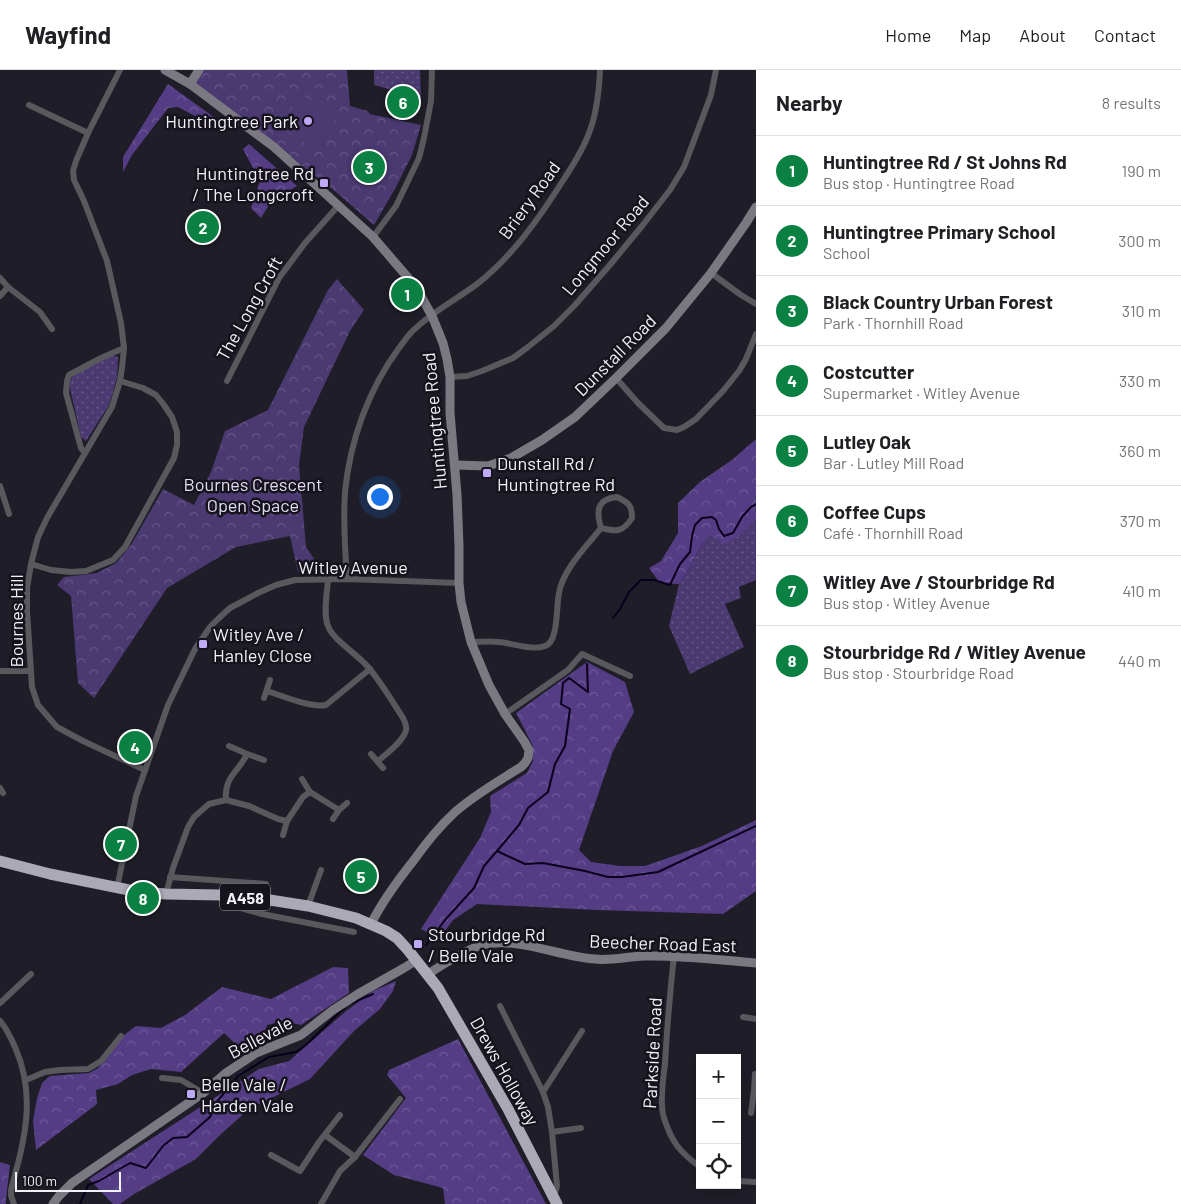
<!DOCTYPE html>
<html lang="en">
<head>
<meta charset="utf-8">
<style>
	body { margin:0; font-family:Barlow,sans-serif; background:#f6f6f6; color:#202124 }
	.controls { position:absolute; right:15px; bottom:15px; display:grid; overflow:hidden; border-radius:0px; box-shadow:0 2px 12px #0003 }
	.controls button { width:45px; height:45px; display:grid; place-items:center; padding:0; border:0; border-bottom:1px solid #e0e0e0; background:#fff; color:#202124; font:25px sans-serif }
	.scale { position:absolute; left:15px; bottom:12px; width:106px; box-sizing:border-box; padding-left:5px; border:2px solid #f2f0f8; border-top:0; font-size:14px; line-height:18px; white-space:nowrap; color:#f2f0f8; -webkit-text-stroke:4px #16131d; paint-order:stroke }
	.you { position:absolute; left:379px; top:426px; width:18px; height:18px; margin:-12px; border:4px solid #fff; border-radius:50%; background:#1a73e8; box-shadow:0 0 0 8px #1a73e833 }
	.badge { display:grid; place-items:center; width:32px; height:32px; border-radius:50%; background:#0b8043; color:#fff; font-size:16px; font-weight:700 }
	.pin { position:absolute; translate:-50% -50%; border:2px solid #fff; box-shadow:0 1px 5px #0006 }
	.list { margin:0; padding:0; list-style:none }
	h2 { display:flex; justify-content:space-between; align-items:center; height:65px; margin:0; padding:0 20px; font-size:21px }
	h2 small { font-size:16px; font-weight:400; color:#757577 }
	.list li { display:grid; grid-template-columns:32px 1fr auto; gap:15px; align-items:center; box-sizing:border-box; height:70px; padding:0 20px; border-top:1px solid #e0e0e0 }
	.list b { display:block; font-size:19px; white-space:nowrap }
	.list p { margin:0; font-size:16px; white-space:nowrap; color:#757577 }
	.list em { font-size:16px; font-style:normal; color:#757577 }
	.icon { flex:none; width:28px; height:28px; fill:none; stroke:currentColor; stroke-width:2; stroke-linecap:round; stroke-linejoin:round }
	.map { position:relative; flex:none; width:756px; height:1134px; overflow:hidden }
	header { display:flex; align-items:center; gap:30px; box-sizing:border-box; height:70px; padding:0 25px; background:#fff; border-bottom:1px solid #e0e0e0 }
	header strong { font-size:24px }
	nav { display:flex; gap:28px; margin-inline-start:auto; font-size:18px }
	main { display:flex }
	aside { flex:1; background:#fff }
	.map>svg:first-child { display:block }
	.grass { fill:url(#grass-dots) }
	.forest { fill:url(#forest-crowns) }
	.park { fill:url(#park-crowns) }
	.garden { fill:#4b3972 }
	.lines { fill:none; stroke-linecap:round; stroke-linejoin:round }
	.stream { stroke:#0a001e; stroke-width:2 }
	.street { stroke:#59585d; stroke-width:6 }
	.secondary { stroke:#7a7881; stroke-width:9 }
	.highway { stroke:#aca9b6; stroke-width:11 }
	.poi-dot { fill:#bda9f5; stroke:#16131d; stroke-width:2 }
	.labels { text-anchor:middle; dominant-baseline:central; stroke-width:5; stroke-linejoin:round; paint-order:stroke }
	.shield { fill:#16131d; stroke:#b0aeb6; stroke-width:1 }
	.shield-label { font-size:16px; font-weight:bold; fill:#f2f0f8 }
	.poi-label { font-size:18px; fill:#f2f0f8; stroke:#16131d; text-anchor:start }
	.street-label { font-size:18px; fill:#f2f0f8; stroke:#16131d }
	.park-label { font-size:18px; fill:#e1dcf1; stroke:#16131d }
</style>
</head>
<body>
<header>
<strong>Wayfind</strong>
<nav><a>Home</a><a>Map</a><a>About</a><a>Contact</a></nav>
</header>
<main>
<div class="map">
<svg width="756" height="1134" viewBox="0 0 756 1134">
	<defs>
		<pattern id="grass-dots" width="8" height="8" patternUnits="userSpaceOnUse" patternTransform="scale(1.25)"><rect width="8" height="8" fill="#4b3972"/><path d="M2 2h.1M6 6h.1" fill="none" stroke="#655687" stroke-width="1.8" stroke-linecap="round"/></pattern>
		<pattern id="forest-crowns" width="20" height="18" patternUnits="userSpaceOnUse" patternTransform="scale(1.25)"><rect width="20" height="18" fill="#543d85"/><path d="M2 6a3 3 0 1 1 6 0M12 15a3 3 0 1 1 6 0" fill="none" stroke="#6d5997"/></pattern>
		<pattern id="park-crowns" width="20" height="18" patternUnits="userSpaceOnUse" patternTransform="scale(1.25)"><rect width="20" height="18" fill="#4b3972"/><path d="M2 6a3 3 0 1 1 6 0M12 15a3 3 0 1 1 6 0" fill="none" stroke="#655687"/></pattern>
	</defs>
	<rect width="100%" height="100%" fill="#1f1d27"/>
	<g class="grass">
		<path d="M 374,0 L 420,0 L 421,28 L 374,15 Z"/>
		<path d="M 111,285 L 118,287 L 117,308 L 109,335 L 86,371 L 81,367 L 69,314 L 73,305 Z"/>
		<path d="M 756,450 L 756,510 L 739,517 L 741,528 L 725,534 L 744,577 L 690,604 L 669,556 L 679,514 L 692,493 L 701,475 L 711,466 L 740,465 Z"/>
	</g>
	<g class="forest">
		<path d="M 168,14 L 218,50 L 195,46 L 178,37 L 168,38 L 132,85 L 123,102 L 123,87 Z"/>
		<path d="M 249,74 L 297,116 L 272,130 L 261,148 L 251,138 L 260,111 L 243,79 Z"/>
		<path d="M 756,369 L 756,450 L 740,465 L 726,474 L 711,466 L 701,475 L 692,493 L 679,514 L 660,513 L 649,498 L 661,491 L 678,463 L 678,433 L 700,412 L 733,389 Z"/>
		<path d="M 587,592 L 625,612 L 634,642 L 613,681 L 579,780 L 591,792 L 620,796 L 645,796 L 702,776 L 756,750 L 756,821 L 723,844 L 597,840 L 477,834 L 453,850 L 439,869 L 421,859 L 480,768 L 491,742 L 490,726 L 527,703 L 533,691 L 533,676 L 516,643 Z"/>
		<path d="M 333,897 L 348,898 L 349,923 L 301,955 L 283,951 L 267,955 L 258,979 L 248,987 L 239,977 L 224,963 L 181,1002 L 151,999 L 132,1005 L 118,1014 L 96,1020 L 97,1034 L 36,1080 L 33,1051 L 37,1028 L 42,1013 L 50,1006 L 89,1003 L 98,998 L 124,965 L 136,956 L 161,958 L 185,945 L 222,917 L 271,929 Z"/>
		<path d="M 396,911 L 393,921 L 380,939 L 354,961 L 310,1009 L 249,1039 L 220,1065 L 196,1089 L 134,1124 L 120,1134 L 113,1134 L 89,1109 L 259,999 L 289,991 L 345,942 L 373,921 Z"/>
		<path d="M 458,969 L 546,1134 L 445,1134 L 443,1118 L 394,1105 L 363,1085 L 406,1028 L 387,1005 L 389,1000 Z"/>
		<path d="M 0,1092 L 10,1095 L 6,1129 L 6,1134 L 0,1134 Z"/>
	</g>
	<g class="park">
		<path d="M 203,0 L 347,0 L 350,36 L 368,41 L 370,44 L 421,55 L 412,85 L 396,117 L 374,155 L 322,110 L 301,98 L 193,15 Z"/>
		<path d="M 337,209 L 364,240 L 350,261 L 304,357 L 299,395 L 306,477 L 323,502 L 298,502 L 290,466 L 236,477 L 167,518 L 94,628 L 78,613 L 71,526 L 57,515 L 64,507 L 97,503 L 116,493 L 131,475 L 163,419 L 194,435 L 211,402 L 225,361 L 268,340 L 328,220 Z"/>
	</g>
	<path class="garden" d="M 302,24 L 336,48 L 314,79 L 280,55 Z"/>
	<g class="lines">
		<g class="stream">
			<path d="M 613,548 L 620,539 L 629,522 L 641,510 L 654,510 L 670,515 L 680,494 L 690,482 L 692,466 L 695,455 L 702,448 L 712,447 L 716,450 L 719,459 L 724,466 L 733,463 L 742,447 L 751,437 L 756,434"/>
			<path d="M 497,781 L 519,755 L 528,738 L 548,722 L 555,694 L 565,676 L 570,639 L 561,634 L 563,613 L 569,608 L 588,622 L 587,594"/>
			<path d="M 426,875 L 445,850 L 474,818 L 484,796 L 497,781 L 525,794 L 543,793 L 585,801 L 608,807 L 622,807 L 658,802 L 756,756"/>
			<path d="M 352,933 L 373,924"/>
			<path d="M 80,1134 L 88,1115 L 99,1111 L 130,1093 L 146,1098 L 163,1076 L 173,1068 L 187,1067 L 210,1047 L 216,1033 L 238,1006 L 269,987 L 296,982 L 307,974 L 344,938"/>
		</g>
		<g class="street">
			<path d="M 120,0 L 88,63 L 76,91 L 73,101 L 74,110 L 84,131 L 107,191 L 121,253 L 124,278 L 122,298 L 120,311 L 112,337 L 47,448 L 38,467 L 31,494 L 27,518 L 27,541 L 32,617 L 38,635 L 57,657 L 83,671 L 145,700"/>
			<path d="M 29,35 L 88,63"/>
			<path d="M 373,167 L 396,136 L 419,88 L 424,68 L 431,31 L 432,0"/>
			<path d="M 711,203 L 741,225 L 756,234"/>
			<path d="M 0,208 L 8,217 L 40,242 L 52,259"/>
			<path d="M 0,226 L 8,217"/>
			<path d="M 450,307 L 467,306 L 482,301 L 513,288 L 528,277 L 554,256 L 575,235 L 609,196 L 642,156 L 670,120 L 684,97 L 711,25 L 716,0"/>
			<path d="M 616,308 L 638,333 L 664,358 L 677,360 L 684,357 L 696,349 L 723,321 L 739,301 L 746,289 L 756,264"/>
			<path d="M 227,311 L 279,208 L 305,173 L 339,135"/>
			<path d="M 85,383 L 81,378 L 66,323 L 67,311 L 69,305 L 101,288 L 124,278"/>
			<path d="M 0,416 L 9,444"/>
			<path d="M 31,494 L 51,500 L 71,502 L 86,501 L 113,490 L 125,477 L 174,388 L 177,375 L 177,362 L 172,347 L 164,335 L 156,325 L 143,318 L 120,311"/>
			<path d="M 347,509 C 345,481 343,451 345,422 C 350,371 368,320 399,278 C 404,272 409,263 416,258 C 434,241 457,229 477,214 C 513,186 540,147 564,109 C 573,95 583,80 589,63 C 597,43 599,22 600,0"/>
			<path d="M 328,510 C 327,523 323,544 328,556 C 333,570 357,584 368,597 C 381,612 392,631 403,648 C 405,652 407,656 406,660 C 404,671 386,684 378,691"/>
			<path d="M 471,572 C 480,572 490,571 499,572 C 511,573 533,581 545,576 C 559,572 556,535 559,523 C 563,499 587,476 601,458 C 596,441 597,429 617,427 C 629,433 632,435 632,448 C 623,462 617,462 601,458"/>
			<path d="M 0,601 L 31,601"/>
			<path d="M 267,621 C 283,626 310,638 326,635 L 370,599"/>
			<path d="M 264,628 L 270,610"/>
			<path d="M 505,644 L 568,600 L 582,584 L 630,606"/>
			<path d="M 229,676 L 247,684"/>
			<path d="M 371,684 L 383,698"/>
			<path d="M 302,709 L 310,722"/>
			<path d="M 0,718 L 3,723"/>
			<path d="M 226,730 C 224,706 239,702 247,684 L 264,690"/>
			<path d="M 333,749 L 339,740 L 347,733"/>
			<path d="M 283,765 L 287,751"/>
			<path d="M 170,807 L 266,814"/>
			<path d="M 117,818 L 136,726 L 168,635 L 195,579 L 210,557 L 218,549 L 230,538 L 258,523 L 276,515 L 295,510 L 347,509 L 459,513"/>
			<path d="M 166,824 L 173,798 L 188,757 L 194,747 L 209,734 L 226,730 L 249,736 L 278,749 L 287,751 L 303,727 L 310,722 L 339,740"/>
			<path d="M 234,826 L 236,835 L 241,838 L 262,844 L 354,862"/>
			<path d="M 308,836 L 321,800"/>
			<path d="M 674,886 C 670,922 667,958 665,994 C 663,1008 660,1036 664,1048 C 672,1073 680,1082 700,1097"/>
			<path d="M 0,933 L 31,904"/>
			<path d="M 500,936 L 543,1022 L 548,1037 L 552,1062 L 557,1116 L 554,1127"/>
			<path d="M 743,947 L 756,949"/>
			<path d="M 0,951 C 7,959 11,968 15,977 C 37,1027 24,1071 11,1120 L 11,1126 L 14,1134"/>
			<path d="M 755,1004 L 754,1021 L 756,1021"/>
			<path d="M 162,1008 L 181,1010 L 203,1023"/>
			<path d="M 26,1010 L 45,1002 L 60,1000 L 88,999 L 101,991 L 121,966"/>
			<path d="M 543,1022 L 582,961"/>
			<path d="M 751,1043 L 754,1021"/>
			<path d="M 552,1062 L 581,1058"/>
			<path d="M 325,1065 L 355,1087"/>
			<path d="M 271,1085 L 300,1101 L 319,1072 L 340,1045"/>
			<path d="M 737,1111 L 756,1112"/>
			<path d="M 321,1134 L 340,1101 L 355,1087 L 400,1029"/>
		</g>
		<g class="secondary">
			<path d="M 165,0 L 190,14 L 274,77 L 373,167 L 416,217 L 432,246 L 443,273 L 447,289 L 450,307 L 450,343 L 457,425 L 459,476 L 459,513 L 461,532 L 471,572 L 489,615 L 505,644 L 524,671 L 529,680 L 528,688 L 525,693 L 521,697 C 499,711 474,725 454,743 C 439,757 426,773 414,790 C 398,810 383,830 371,854"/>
			<path d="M 190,14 L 199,0"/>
			<path d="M 455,395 L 488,396 L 511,388 L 542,370 L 575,347 L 616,308 L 666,258 L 711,203 L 746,153 L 756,137"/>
			<path d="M 428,904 C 442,895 467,879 482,875 C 516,866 561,887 595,889 C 612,891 629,886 645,886 C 682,885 719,890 756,893"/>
			<path d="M 53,1134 L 59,1126 L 72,1113 L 203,1023 L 226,1003 L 256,983 L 301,965 L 333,940 L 358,924 L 404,898 L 417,890"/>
		</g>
		<path class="highway" d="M 0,791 L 50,804 L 139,822 L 166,824 L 220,825 L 257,828 L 308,836 L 356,848 L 386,861 L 397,868 L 408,880 L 438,918 L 508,1039 L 557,1134"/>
	</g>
	<g class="poi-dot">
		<circle cx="308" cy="51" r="5"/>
		<rect x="319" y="108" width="10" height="10" rx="2.5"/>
		<rect x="482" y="398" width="10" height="10" rx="2.5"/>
		<rect x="198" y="569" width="10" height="10" rx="2.5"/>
		<rect x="413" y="869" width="10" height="10" rx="2.5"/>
		<rect x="186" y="1019" width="10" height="10" rx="2.5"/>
	</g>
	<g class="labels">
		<rect class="shield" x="220" y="813.5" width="50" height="27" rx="4"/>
		<g class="shield-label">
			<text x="245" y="827">A458</text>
		</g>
		<g class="poi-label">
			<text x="298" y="51" text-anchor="end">Huntingtree Park</text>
			<text x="314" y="103" text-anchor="end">Huntingtree Rd<tspan x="314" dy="21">/ The Longcroft</tspan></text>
			<text x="497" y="393">Dunstall Rd /<tspan x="497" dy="21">Huntingtree Rd</tspan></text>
			<text x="213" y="564">Witley Ave /<tspan x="213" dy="21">Hanley Close</tspan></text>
			<text x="428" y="864">Stourbridge Rd<tspan x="428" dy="21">/ Belle Vale</tspan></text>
			<text x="201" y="1014">Belle Vale /<tspan x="201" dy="21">Harden Vale</tspan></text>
		</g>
		<g class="street-label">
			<text transform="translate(529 130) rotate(-54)">Briery Road</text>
			<text transform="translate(605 175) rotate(-50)">Longmoor Road</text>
			<text transform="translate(249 238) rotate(-61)">The Long Croft</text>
			<text transform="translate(615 285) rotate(-45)">Dunstall Road</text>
			<text transform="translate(434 351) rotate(-95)">Huntingtree Road</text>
			<text x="353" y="497">Witley Avenue</text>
			<text transform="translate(16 551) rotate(-90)">Bournes Hill</text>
			<text transform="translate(663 873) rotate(2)">Beecher Road East</text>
			<text transform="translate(260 967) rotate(-28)">Bellevale</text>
			<text transform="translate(652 983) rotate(-87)">Parkside Road</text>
			<text transform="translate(505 1001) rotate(61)">Drews Holloway</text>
		</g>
		<g class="park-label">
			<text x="253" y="414">Bournes Crescent<tspan x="253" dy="21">Open Space</tspan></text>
		</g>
	</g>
</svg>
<div class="controls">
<button>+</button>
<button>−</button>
<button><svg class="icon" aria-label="locate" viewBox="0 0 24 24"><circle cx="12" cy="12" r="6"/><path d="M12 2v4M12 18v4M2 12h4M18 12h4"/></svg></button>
</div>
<div class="scale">100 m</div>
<div class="you"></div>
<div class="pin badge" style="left:407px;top:224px">1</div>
<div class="pin badge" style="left:203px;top:157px">2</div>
<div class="pin badge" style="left:369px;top:97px">3</div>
<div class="pin badge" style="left:135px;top:677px">4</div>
<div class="pin badge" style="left:361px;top:806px">5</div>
<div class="pin badge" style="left:403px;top:32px">6</div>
<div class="pin badge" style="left:121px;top:774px">7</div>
<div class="pin badge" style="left:143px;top:828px">8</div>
</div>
<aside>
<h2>Nearby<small>8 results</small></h2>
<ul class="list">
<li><span class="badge">1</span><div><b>Huntingtree Rd / St Johns Rd</b><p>Bus stop · Huntingtree Road</p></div><em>190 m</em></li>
<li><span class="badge">2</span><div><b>Huntingtree Primary School</b><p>School</p></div><em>300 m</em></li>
<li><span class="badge">3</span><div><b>Black Country Urban Forest</b><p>Park · Thornhill Road</p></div><em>310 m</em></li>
<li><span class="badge">4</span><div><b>Costcutter</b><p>Supermarket · Witley Avenue</p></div><em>330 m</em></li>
<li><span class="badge">5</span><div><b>Lutley Oak</b><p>Bar · Lutley Mill Road</p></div><em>360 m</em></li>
<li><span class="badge">6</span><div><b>Coffee Cups</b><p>Café · Thornhill Road</p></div><em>370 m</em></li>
<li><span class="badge">7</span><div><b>Witley Ave / Stourbridge Rd</b><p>Bus stop · Witley Avenue</p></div><em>410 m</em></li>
<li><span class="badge">8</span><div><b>Stourbridge Rd / Witley Avenue</b><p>Bus stop · Stourbridge Road</p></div><em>440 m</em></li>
</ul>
</aside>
</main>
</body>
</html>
